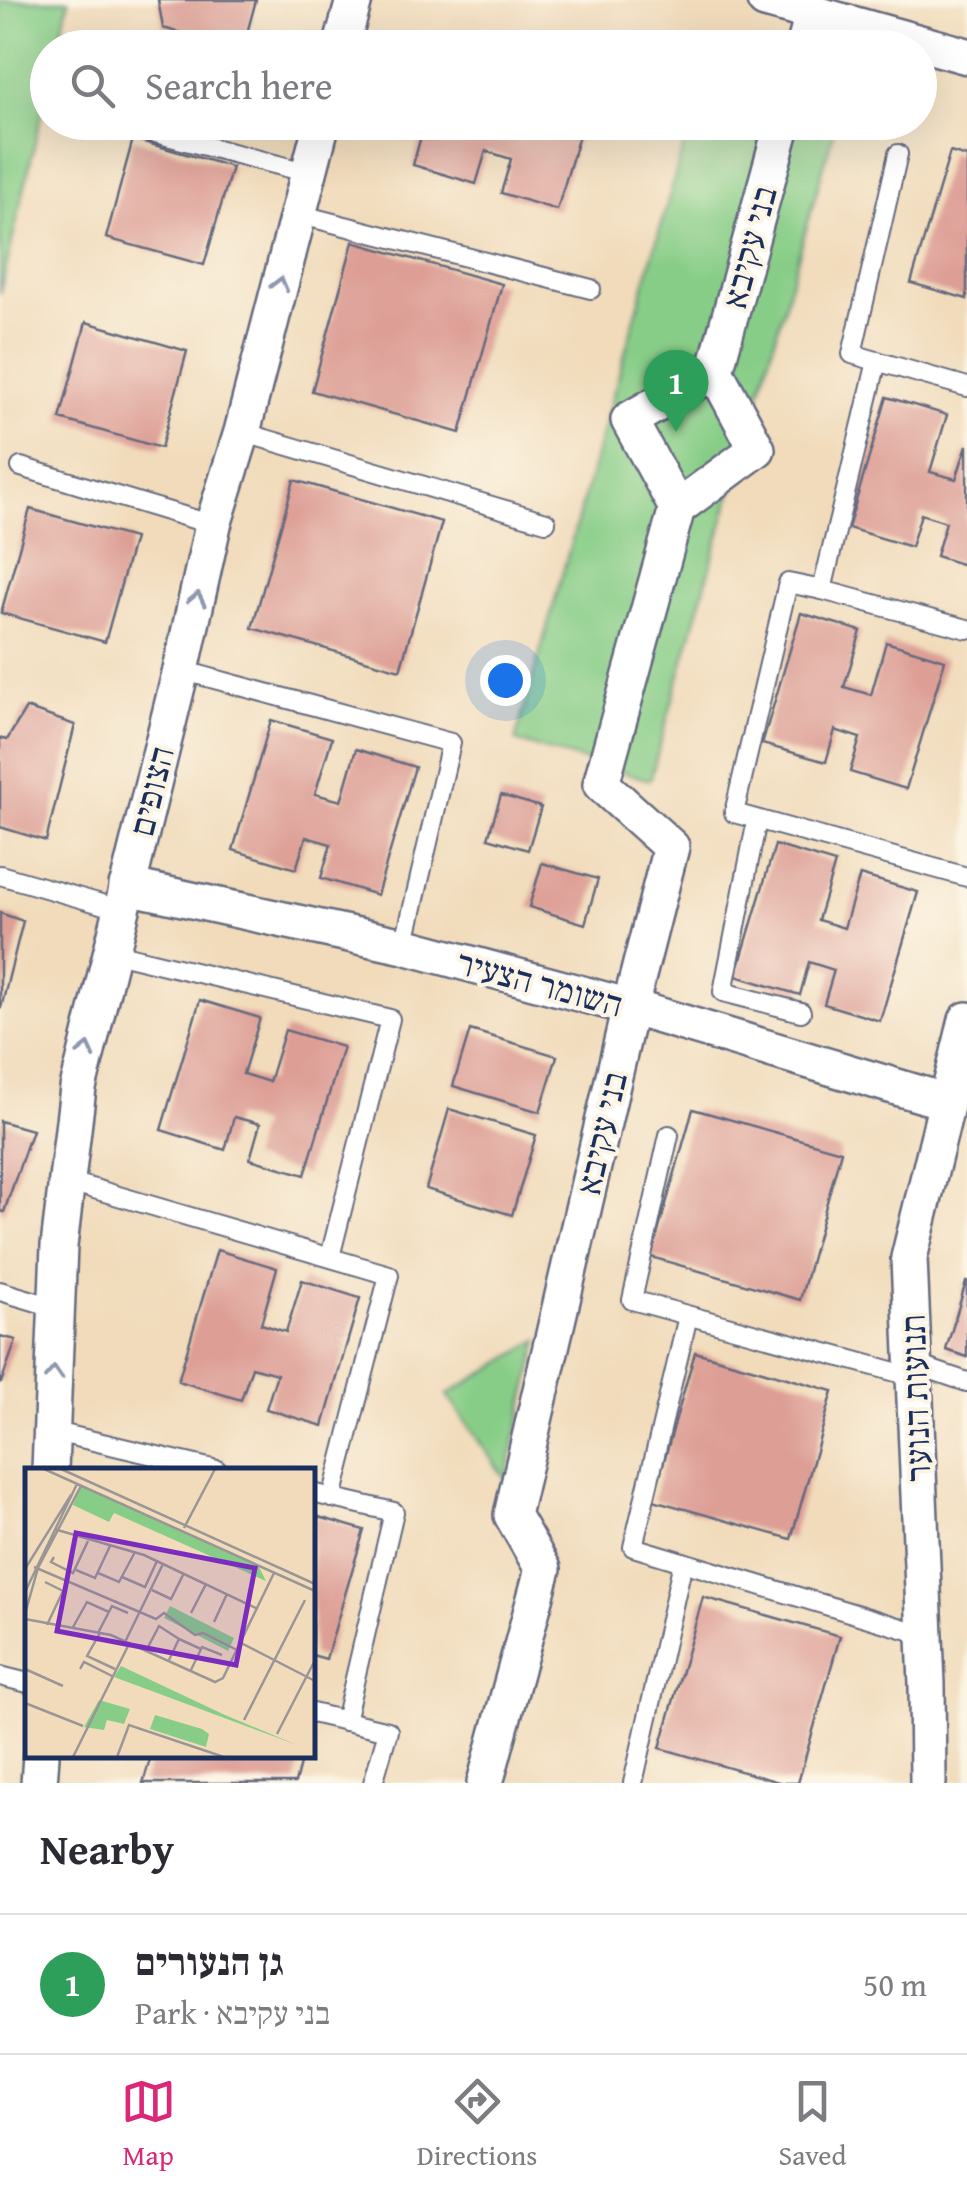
<!DOCTYPE html>
<html lang="en">
<head>
<meta charset="utf-8">
<style>
	body { margin:0; font-family:"Gentium Book Plus","Frank Ruhl Libre",serif; background:#f7f7f7; color:#2b2b33 }
	.you { position:absolute; left:505px; top:680px; width:35px; height:35px; margin:-25px; border:8px solid #fff; border-radius:50%; background:#1a73e8; box-shadow:0 0 0 15px #1a73e833 }
	.badge { display:grid; place-items:center; width:65px; height:65px; border-radius:50%; background:#db2777; color:#fff; font-size:32px; font-weight:700 }
	.pin { position:absolute; translate:-50% -82px; filter:drop-shadow(0 2px 5px #0008) }
	.pin::after { content:''; position:absolute; top:52px; width:35px; height:30px; background:inherit; clip-path:polygon(0 0,100% 0,50% 100%) }
	.list { margin:0; padding:0; list-style:none }
	h2 { display:flex; justify-content:space-between; align-items:center; height:130px; margin:0; padding:0 40px; font-size:42px }
	h2 small { font-size:32px; font-weight:400; color:#7c7c81 }
	.list li { display:grid; grid-template-columns:65px 1fr auto; gap:30px; align-items:center; box-sizing:border-box; height:140px; padding:0 40px; border-top:2px solid #e1e1e2 }
	.list b { display:block; font-size:38px; white-space:nowrap }
	.list p { margin:0; font-size:32px; white-space:nowrap; color:#7c7c81 }
	.list em { font-size:32px; font-style:normal; color:#7c7c81 }
	.icon { flex:none; width:55px; height:55px; fill:none; stroke:currentColor; stroke-width:2; stroke-linecap:round; stroke-linejoin:round }
	.map { position:relative; flex:none; width:967px; height:1783px; overflow:hidden }
	.search { position:absolute; background:#fff; box-shadow:0 10px 40px #0002; left:30px; right:30px; top:30px; height:110px; display:flex; align-items:center; gap:25px; box-sizing:border-box; padding:0 35px; border-radius:55px; color:#7c7c81; font-size:38px }
	.sheet { height:270px; background:#fff }
	nav { display:flex; justify-content:space-around; align-items:center; box-sizing:border-box; height:140px; border-top:2px solid #e1e1e2; background:#fff; font-size:28px; color:#7c7c81 }
	nav a { display:grid; justify-items:center; gap:5px }
	nav .on { color:#db2777 }
	.map>svg:first-child { display:block }
	.green { fill:#87cd87; stroke:#517e72; stroke-width:2.5 }
	.building { fill:#dd9e95 }
	.lines { fill:none; stroke-linecap:round; stroke-linejoin:round }
	.lane-casing { stroke:#666b7f; stroke-width:22 }
	.street-casing { stroke:#666b7f; stroke-width:40 }
	.lane { stroke:#fff; stroke-width:18 }
	.street { stroke:#fff; stroke-width:35 }
	.oneway { stroke:#8d97ae }
	.labels { text-anchor:middle; dominant-baseline:central; stroke-width:8; stroke-linejoin:round; paint-order:stroke }
	.street-label { font-size:35px; fill:#1b2f5e; stroke:#fcf5e5 }
	.inset-road { fill:none; stroke:#9b9696; stroke-width:2.5 }
	.view { fill:#7b2cbf; fill-opacity:0.15; stroke:#7b2cbf; stroke-width:5 }
	.inset-edge { fill:none; stroke:#1b2f5e; stroke-width:5 }
</style>
</head>
<body>
<div class="map">
<svg width="967" height="1783" viewBox="0 0 967 1783">
	<rect width="100%" height="100%" fill="#fcf5e5"/>
	<filter id="ink" filterUnits="userSpaceOnUse"><feTurbulence type="fractalNoise" baseFrequency=".01" numOctaves="2"/><feDisplacementMap in="SourceGraphic" scale="20" xChannelSelector="R" yChannelSelector="G"/><feConvolveMatrix kernelMatrix="1 2 1 2 8 2 1 2 1" color-interpolation-filters="sRGB"/></filter>
	<filter id="wash" filterUnits="userSpaceOnUse"><feTurbulence type="fractalNoise" baseFrequency=".0048" numOctaves="4" result="noise"/><feDisplacementMap in="SourceGraphic" scale="40" xChannelSelector="R" yChannelSelector="G"/><feGaussianBlur stdDeviation="2.25" result="paint"/><feColorMatrix in="noise" values="0 0 0 0 0 0 0 0 0 0 0 0 0 0 0 0 0 1.4 0 .05"/><feComposite in="paint" operator="in"/></filter>
	<g filter="url(#wash)">
		<rect width="100%" height="100%" fill="#f1dbbb"/>
		<g class="green">
			<path d="M 0,0 L 69,0 L 58,47 L 48,48 L 47,90 L 0,294 Z"/>
			<path d="M 690,123 L 836,123 L 650,780 L 515,741 Z"/>
			<path d="M 539,1340 L 506,1480 L 447,1395 Z"/>
		</g>
		<g id="blocks">
			<g class="building">
				<path d="M 158,0 L 256,0 L 243,48 L 183,48 L 181,33 L 163,28 Z"/>
				<path d="M 451,34 L 492,47 L 492,48 L 447,48 Z"/>
				<path d="M 425,122 L 583,122 L 557,210 L 501,193 L 511,159 L 486,151 L 476,184 L 413,165 Z"/>
				<path d="M 133,139 L 232,167 L 204,265 L 106,238 Z"/>
				<path d="M 950,152 L 967,157 L 967,299 L 911,283 Z"/>
				<path d="M 353,242 L 502,284 L 460,433 L 312,391 Z"/>
				<path d="M 86,322 L 187,351 L 161,448 L 60,419 Z"/>
				<path d="M 887,397 L 947,415 L 930,472 L 956,479 L 967,445 L 967,566 L 936,556 L 946,522 L 921,514 L 911,547 L 848,528 Z"/>
				<path d="M 294,480 L 442,522 L 400,670 L 252,628 Z"/>
				<path d="M 30,509 L 134,538 L 105,642 L 1,613 Z"/>
				<path d="M 801,613 L 861,631 L 844,687 L 871,695 L 886,642 L 945,660 L 906,789 L 850,772 L 860,738 L 835,730 L 826,762 L 762,744 Z"/>
				<path d="M 26,708 L 75,725 L 46,841 L 0,827 L 0,738 L 7,740 Z"/>
				<path d="M 271,720 L 332,738 L 315,794 L 341,801 L 356,749 L 415,767 L 377,895 L 321,878 L 331,844 L 306,837 L 296,869 L 233,850 Z"/>
				<path d="M 501,795 L 541,807 L 528,850 L 488,838 Z"/>
				<path d="M 775,845 L 835,863 L 818,920 L 844,928 L 860,875 L 918,892 L 880,1021 L 824,1004 L 834,970 L 809,962 L 800,995 L 736,976 Z"/>
				<path d="M 542,863 L 598,879 L 585,924 L 529,907 Z"/>
				<path d="M 0,913 L 23,921 L 1,1008 L 0,1008 Z"/>
				<path d="M 200,1000 L 260,1018 L 243,1074 L 269,1082 L 285,1030 L 343,1047 L 305,1175 L 250,1159 L 260,1124 L 234,1117 L 225,1150 L 161,1130 Z"/>
				<path d="M 470,1030 L 557,1056 L 540,1112 L 453,1086 Z"/>
				<path d="M 449,1109 L 536,1135 L 512,1215 L 426,1189 Z"/>
				<path d="M 693,1109 L 841,1151 L 800,1300 L 651,1257 Z"/>
				<path d="M 0,1121 L 32,1130 L 4,1212 L 0,1211 Z"/>
				<path d="M 217,1250 L 277,1268 L 261,1324 L 286,1332 L 302,1280 L 360,1298 L 323,1426 L 266,1409 L 277,1374 L 252,1367 L 241,1400 L 178,1381 Z"/>
				<path d="M 966,1282 L 967,1282 L 967,1357 L 946,1350 Z"/>
				<path d="M 0,1336 L 16,1340 L 1,1383 L 0,1383 Z"/>
				<path d="M 695,1352 L 833,1391 L 791,1539 L 653,1500 Z"/>
				<path d="M 312,1515 L 364,1530 L 326,1659 L 312,1655 Z"/>
				<path d="M 703,1597 L 840,1636 L 798,1783 L 782,1783 L 660,1748 Z"/>
				<path d="M 151,1756 L 302,1756 L 295,1783 L 143,1783 Z"/>
			</g>
		</g>
	</g>
	<g filter="url(#ink)">
		<use href="#blocks" fill-opacity="0" stroke="#666b7f" stroke-width="2.5"/>
		<g class="lines">
			<g class="lane-casing">
				<g id="lane">
					<path d="M 113,122 L 309,173"/>
					<path d="M 898,154 L 852,354 L 967,387"/>
					<path d="M 298,214 L 591,289"/>
					<path d="M 877,361 L 822,590 L 967,629"/>
					<path d="M 242,432 L 546,522"/>
					<path d="M 21,467 L 213,525"/>
					<path d="M 822,590 L 788,583 L 734,813 L 967,877"/>
					<path d="M 181,670 L 451,743 L 404,946"/>
					<path d="M 757,820 L 723,992 L 801,1012"/>
					<path d="M 0,875 L 122,910"/>
					<path d="M 111,952 L 390,1019 L 330,1257"/>
					<path d="M 669,1135 L 632,1300 L 914,1377"/>
					<path d="M 67,1181 L 389,1275 L 332,1498"/>
					<path d="M 0,1291 L 57,1308"/>
					<path d="M 688,1316 L 633,1547 L 925,1635"/>
					<path d="M 914,1364 L 967,1382"/>
					<path d="M 51,1431 L 217,1470"/>
					<path d="M 312,1493 L 394,1512 L 345,1721"/>
					<path d="M 0,1676 L 28,1683"/>
					<path d="M 312,1713 L 388,1731 L 373,1783"/>
					<path d="M 633,1783 L 683,1562"/>
				</g>
			</g>
			<g class="street-casing">
				<g id="street">
					<path d="M 765,0 L 967,56"/>
					<path d="M 341,48 L 354,0"/>
					<path d="M 804,48 L 813,14"/>
					<path d="M 677,508 L 629,420 L 715,371"/>
					<path d="M 127,886 L 404,946 L 630,1007 L 947,1102"/>
					<path d="M 50,1470 L 59,1246 L 78,1088 L 181,670 L 213,525 L 242,432 L 322,122"/>
					<path d="M 39,1783 L 41,1756"/>
					<path d="M 485,1783 L 543,1569 L 512,1515 L 630,1007 L 671,847 L 601,784 L 677,508 L 757,449 L 715,371 L 783,122"/>
					<path d="M 928,1783 L 927,1684 L 909,1258 L 967,1020"/>
				</g>
			</g>
			<use href="#lane" class="lane"/>
			<use href="#street" class="street"/>
		</g>
		<defs><path id="oneway-chevron" d="M-2-3.5L2.5 0L-2 3.5" fill="none" stroke-width="1.6" stroke-linecap="round" stroke-linejoin="round" transform="scale(2.5)"/></defs>
		<g class="oneway">
			<use href="#oneway-chevron" transform="translate(280 284) rotate(-75)"/>
			<use href="#oneway-chevron" transform="translate(197 599) rotate(-78)"/>
			<use href="#oneway-chevron" transform="translate(87 1050) rotate(-76)"/>
			<use href="#oneway-chevron" transform="translate(54 1373) rotate(-87)"/>
		</g>
	</g>
	<g class="labels">
		<g class="street-label">
			<text transform="translate(749 247) rotate(-75)">בני עקיבא</text>
			<text transform="translate(151 791) rotate(-76)">הצופים</text>
			<text transform="translate(540 983) rotate(15)">השומר הצעיר</text>
			<text transform="translate(601 1133) rotate(-77)">בני עקיבא</text>
			<text transform="translate(915 1398) rotate(-92)">תנועות הנוער</text>
		</g>
	</g>
	<g transform="translate(25 1468)">
		<rect width="290" height="290" fill="#f1dbbb"/>
		<path d="M 56,18 L 233,97 L 241,113 L 89,45 L 84,54 L 48,37 ZM 145,138 L 209,170 L 203,183 L 139,150 ZM 96,198 L 200,247 L 272,277 L 89,209 ZM 74,232 L 105,241 L 99,256 L 82,252 L 79,262 L 59,259 ZM 130,247 L 177,261 L 184,266 L 181,279 L 125,261 Z" fill="#87cd87"/>
		<path class="inset-road" d="M 19,1 L 290,123M 36,1 L 290,116M 159,60 L 190,1M 29,61 L 119,87 L 233,141M 29,89 L 26,94 L 48,105 L 63,73M 9,99 L 131,151 L 139,145 L 170,167 L 178,165 L 212,182M 0,101 L 46,27M 51,102 L 70,110 L 85,78M 73,105 L 94,114 L 110,84M 97,109 L 120,119 L 132,93M 20,114 L 38,123 L 22,157M 127,122 L 146,131 L 159,105M 0,124 L 52,16M 166,145 L 181,116M 0,146 L 13,100 L 56,18M 0,151 L 86,167 L 190,214 L 198,210 L 249,105M 189,154 L 202,126M 47,161 L 62,134 L 84,144M 73,165 L 87,138 L 103,145M 75,165 L 62,188 L 90,201M 100,174 L 138,96M 216,175 L 290,213M 121,183 L 134,158 L 154,171M 143,194 L 154,171 L 176,181M 0,201 L 38,218M 55,201 L 59,194 L 87,208M 165,204 L 177,179 L 197,187M 0,235 L 58,258M 219,252 L 280,132M 252,266 L 290,192M 48,289 L 104,176M 92,289 L 104,257 L 199,289"/>
		<path class="view" d="M 51,65 L 230,100 L 211,197 L 32,163 Z"/>
		<rect width="290" height="290" class="inset-edge"/>
	</g>
</svg>
<div class="you"></div>
<div class="pin badge" style="left:676px;top:432px;background:#2e9e5b">1</div>
<div class="search"><svg class="icon" aria-label="search" viewBox="0 0 24 24"><circle cx="10" cy="10" r="6"/><path d="M15 15l6 6"/></svg>Search here</div>
</div>
<section class="sheet">
<h2>Nearby<small></small></h2>
<ul class="list">
<li><span class="badge" style="background:#2e9e5b">1</span><div><b>גן הנעורים</b><p>Park · בני עקיבא</p></div><em>50 m</em></li>
</ul>
</section>
<nav>
<a class="on"><svg class="icon" aria-label="map" viewBox="0 0 24 24"><path d="M3 6l6-2 6 2 6-2v14l-6 2-6-2-6 2zM9 4v14M15 6v14"/></svg>Map</a>
<a><svg class="icon" aria-label="directions" viewBox="0 0 24 24"><path d="M12 3l9 9-9 9-9-9zM9 14v-3h6M13 9l2 2-2 2"/></svg>Directions</a>
<a><svg class="icon" aria-label="saved" viewBox="0 0 24 24"><path d="M7 4h10v16l-5-4-5 4z"/></svg>Saved</a>
</nav>
</body>
</html>
